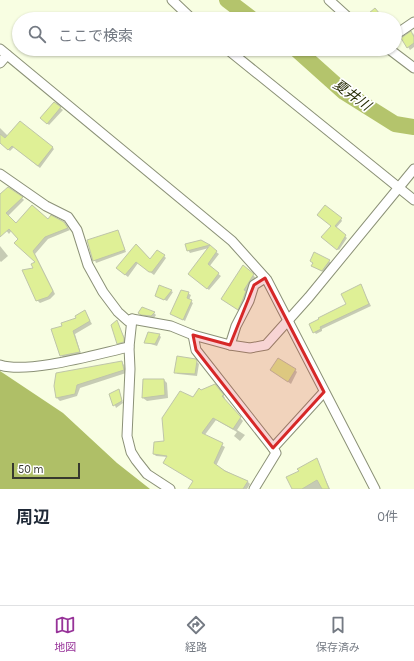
<!DOCTYPE html>
<html lang="ja">
<head>
<meta charset="utf-8">
<style>
	body { margin:0; font-family:Karla,"Noto Sans JP",sans-serif; background:#f2f2f3; color:#1f2937 }
	.scale { position:absolute; left:12px; bottom:10px; width:68px; box-sizing:border-box; padding-left:4px; border:2px solid #37392e; border-top:0; font-size:11px; line-height:14px; white-space:nowrap; color:#37392e; -webkit-text-stroke:3px #fff; paint-order:stroke }
	.list { margin:0; padding:0; list-style:none }
	h2 { display:flex; justify-content:space-between; align-items:center; height:52px; margin:0; padding:0 16px; font-size:17px }
	h2 small { font-size:13px; font-weight:400; color:#747a83 }
	.icon { flex:none; width:22px; height:22px; fill:none; stroke:currentColor; stroke-width:2; stroke-linecap:round; stroke-linejoin:round }
	.map { position:relative; flex:none; width:414px; height:489px; overflow:hidden }
	.search { position:absolute; background:#fff; box-shadow:0 1px 3px #0004; left:12px; right:12px; top:12px; height:44px; display:flex; align-items:center; gap:10px; box-sizing:border-box; padding:0 14px; border-radius:22px; color:#747a83; font-size:15px }
	.sheet { height:116px; background:#fff }
	nav { display:flex; justify-content:space-around; align-items:center; box-sizing:border-box; height:56px; border-top:1px solid #e0e1e3; background:#fff; font-size:11px; color:#747a83 }
	nav a { display:grid; justify-items:center; gap:2px }
	nav .on { color:#973399 }
	.map>svg:first-child { display:block }
	.forest { fill:#afbf67 }
	.shadow { fill:#0003 }
	.lines { fill:none; stroke-linecap:round; stroke-linejoin:round }
	.river { stroke:#b4c46c; stroke-width:16 }
	.building { fill:#dff096; stroke:#bfc5aa }
	.minor-casing { stroke:#8b9177; stroke-width:11 }
	.minor { stroke:#fff; stroke-width:9 }
	.marked { fill:#d62828; fill-opacity:0.2; stroke:#d62828; stroke-width:3; stroke-linejoin:round }
	.labels { text-anchor:middle; dominant-baseline:central; stroke-width:3.5; stroke-linejoin:round; paint-order:stroke }
	.water-label { font-size:14px; font-style:italic; fill:#272d06; stroke:#fff }
</style>
</head>
<body>
<div class="map">
<svg width="414" height="489" viewBox="0 0 414 489">
	<rect width="100%" height="100%" fill="#f8fee2"/>
	<path class="forest" d="M 0,371 L 63,413 L 117,463 L 150,489 L 0,489 Z"/>
	<g class="shadow">
		<path d="M 414,33 L 414,47 L 410,50 L 408,47 Z"/>
		<path d="M 54,103 L 63,110 L 49,125 L 42,118 Z"/>
		<path d="M 0,128 L 8,136 L 52,147 L 54,149 L 40,168 L 14,147 L 10,151 L 0,142 Z"/>
		<path d="M 0,196 L 22,198 L 24,200 L 8,216 L 16,225 L 49,220 L 66,225 L 70,230 L 48,239 L 35,254 L 55,294 L 50,299 L 40,303 L 37,300 L 34,268 L 36,262 L 12,230 L 9,234 L 0,223 Z"/>
		<path d="M 341,219 L 342,221 L 336,228 L 347,238 L 339,250 L 324,239 L 332,227 Z"/>
		<path d="M 118,231 L 126,252 L 96,263 L 88,241 Z"/>
		<path d="M 201,241 L 219,254 L 209,267 L 221,276 L 209,290 L 192,276 L 209,248 L 190,253 L 188,250 Z"/>
		<path d="M 137,245 L 151,260 L 164,256 L 166,258 L 154,275 L 138,263 L 128,277 L 119,270 Z"/>
		<path d="M 0,246 L 8,256 L 1,262 L 0,261 Z"/>
		<path d="M 314,253 L 332,263 L 325,273 L 312,266 Z"/>
		<path d="M 253,275 L 256,278 L 247,293 L 248,295 L 241,312 L 222,299 Z"/>
		<path d="M 360,285 L 371,306 L 322,329 L 322,331 L 316,334 L 310,325 L 348,305 Z"/>
		<path d="M 182,290 L 191,295 L 189,300 L 193,303 L 185,321 L 172,314 Z"/>
		<path d="M 171,291 L 173,292 L 167,301 L 156,296 Z"/>
		<path d="M 85,312 L 92,324 L 75,334 L 81,354 L 63,358 L 52,330 L 64,327 Z"/>
		<path d="M 154,313 L 156,315 L 154,318 L 141,314 Z"/>
		<path d="M 117,322 L 126,341 L 125,344 L 120,345 L 118,343 Z"/>
		<path d="M 159,335 L 161,337 L 157,346 L 145,342 Z"/>
		<path d="M 195,360 L 199,364 L 197,376 L 178,374 L 175,372 Z"/>
		<path d="M 121,362 L 124,365 L 126,373 L 80,388 L 77,396 L 60,401 L 57,398 L 55,386 Z"/>
		<path d="M 271,370 L 295,370 L 297,372 L 291,384 Z"/>
		<path d="M 164,380 L 167,383 L 168,398 L 147,401 L 143,398 Z"/>
		<path d="M 218,388 L 225,398 L 224,399 L 243,421 L 237,430 L 245,435 L 240,441 L 234,436 L 237,432 L 216,420 L 204,436 L 225,447 L 216,466 L 248,482 L 250,484 L 247,489 L 189,489 L 194,481 L 168,457 L 156,456 L 154,454 L 165,442 L 200,391 Z"/>
		<path d="M 119,390 L 123,403 L 116,408 L 111,395 Z"/>
		<path d="M 316,459 L 330,489 L 294,489 L 300,472 Z"/>
	</g>
	<g class="lines">
		<g class="river">
			<path d="M 227,0 L 252,19"/>
			<path d="M 296,49 L 344,92 L 395,124 L 414,127"/>
		</g>
	</g>
	<g class="building">
		<path d="M 375,8 L 384,19 L 362,19 Z"/>
		<path d="M 411,31 L 414,37 L 414,43 L 407,48 L 401,38 Z"/>
		<path d="M 54,102 L 61,107 L 47,124 L 40,118 Z"/>
		<path d="M 20,121 L 53,147 L 38,166 L 12,146 L 8,150 L 0,143 L 0,134 L 5,138 Z"/>
		<path d="M 8,187 L 23,197 L 6,213 L 16,223 L 32,205 L 48,219 L 51,215 L 64,222 L 68,228 L 45,237 L 33,251 L 53,291 L 48,297 L 36,301 L 22,270 L 33,268 L 31,264 L 35,262 L 14,243 L 18,239 L 9,229 L 0,237 L 0,194 Z"/>
		<path d="M 325,205 L 342,218 L 335,226 L 346,235 L 337,250 L 321,237 L 331,226 L 317,215 Z"/>
		<path d="M 118,230 L 125,250 L 93,261 L 87,240 Z"/>
		<path d="M 201,240 L 210,245 L 187,251 L 185,244 Z"/>
		<path d="M 136,244 L 150,259 L 157,250 L 165,255 L 152,272 L 149,272 L 136,262 L 125,275 L 116,268 Z"/>
		<path d="M 210,245 L 217,251 L 208,264 L 219,273 L 207,289 L 188,274 Z"/>
		<path d="M 314,252 L 330,260 L 322,271 L 311,266 L 313,263 L 310,261 Z"/>
		<path d="M 243,265 L 254,274 L 244,290 L 246,291 L 243,299 L 238,310 L 221,299 Z"/>
		<path d="M 361,284 L 369,304 L 320,327 L 321,329 L 313,333 L 309,324 L 319,319 L 318,318 L 346,304 L 341,294 Z"/>
		<path d="M 159,285 L 172,290 L 164,300 L 155,296 Z"/>
		<path d="M 181,290 L 189,292 L 187,298 L 192,300 L 183,320 L 170,314 Z"/>
		<path d="M 142,307 L 155,312 L 151,316 L 141,315 L 138,313 Z"/>
		<path d="M 85,310 L 90,321 L 73,331 L 80,352 L 60,356 L 51,329 L 62,326 L 61,323 L 76,318 L 75,316 Z"/>
		<path d="M 117,320 L 124,338 L 124,342 L 117,344 L 111,325 Z"/>
		<path d="M 148,332 L 160,334 L 155,344 L 144,343 Z"/>
		<path d="M 177,356 L 196,359 L 197,361 L 195,374 L 174,373 Z"/>
		<path d="M 278,358 L 296,369 L 288,382 L 270,370 Z"/>
		<path d="M 122,361 L 124,370 L 77,385 L 75,394 L 56,398 L 54,386 L 56,373 Z"/>
		<path d="M 143,379 L 164,379 L 165,395 L 142,398 Z"/>
		<path d="M 215,384 L 224,395 L 222,396 L 241,417 L 233,429 L 213,418 L 202,433 L 223,443 L 214,463 L 225,471 L 248,481 L 243,489 L 188,489 L 193,481 L 163,463 L 167,456 L 153,454 L 154,442 L 164,441 L 162,418 L 180,391 L 193,397 L 199,388 L 201,390 Z"/>
		<path d="M 119,389 L 122,401 L 113,406 L 109,394 Z"/>
		<path d="M 317,458 L 329,489 L 322,489 L 317,480 L 302,489 L 292,489 L 286,477 L 299,471 L 297,469 Z"/>
	</g>
	<g class="lines">
		<g class="minor-casing">
			<g id="minor">
				<path d="M 172,0 L 192,19"/>
				<path d="M 329,0 L 350,19"/>
				<path d="M 395,35 L 414,22"/>
				<path d="M 0,49 L 232,241 L 267,280 L 375,489"/>
				<path d="M 227,49 L 414,200"/>
				<path d="M 389,49 L 414,68"/>
				<path d="M 0,63 L 7,55"/>
				<path d="M 0,174 L 46,206 L 68,217 L 77,230 L 88,265 L 103,292 L 118,312 L 128,321 L 132,319 L 171,326 L 193,335 L 230,345 L 250,348 L 266,345 L 309,297 L 414,169"/>
				<path d="M 132,319 L 129,347 L 130,369 L 127,436 L 131,452 L 136,460 L 147,474 L 170,489"/>
				<path d="M 193,335 L 196,350 L 273,448"/>
				<path d="M 230,345 L 236,326 L 249,301 L 254,285 L 265,278"/>
				<path d="M 0,365 C 29,374 97,354 129,347"/>
				<path d="M 254,489 L 276,453 L 273,448 L 324,392"/>
			</g>
		</g>
		<use href="#minor" class="minor"/>
	</g>
	<path class="marked" d="M 265,278 L 324,392 L 273,448 L 196,350 L 193,335 L 230,345 L 254,285 Z"/>
	<g class="labels">
		<g class="water-label">
			<text transform="translate(352 95) rotate(36)">夏井川</text>
		</g>
	</g>
</svg>
<div class="scale">50 m</div>
<div class="search"><svg class="icon" aria-label="search" viewBox="0 0 24 24"><circle cx="10" cy="10" r="6"/><path d="M15 15l6 6"/></svg>ここで検索</div>
</div>
<section class="sheet">
<h2>周辺<small>0件</small></h2>
<ul class="list">
</ul>
</section>
<nav>
<a class="on"><svg class="icon" aria-label="map" viewBox="0 0 24 24"><path d="M3 6l6-2 6 2 6-2v14l-6 2-6-2-6 2zM9 4v14M15 6v14"/></svg>地図</a>
<a><svg class="icon" aria-label="directions" viewBox="0 0 24 24"><path d="M12 3l9 9-9 9-9-9zM9 14v-3h6M13 9l2 2-2 2"/></svg>経路</a>
<a><svg class="icon" aria-label="saved" viewBox="0 0 24 24"><path d="M7 4h10v16l-5-4-5 4z"/></svg>保存済み</a>
</nav>
</body>
</html>
